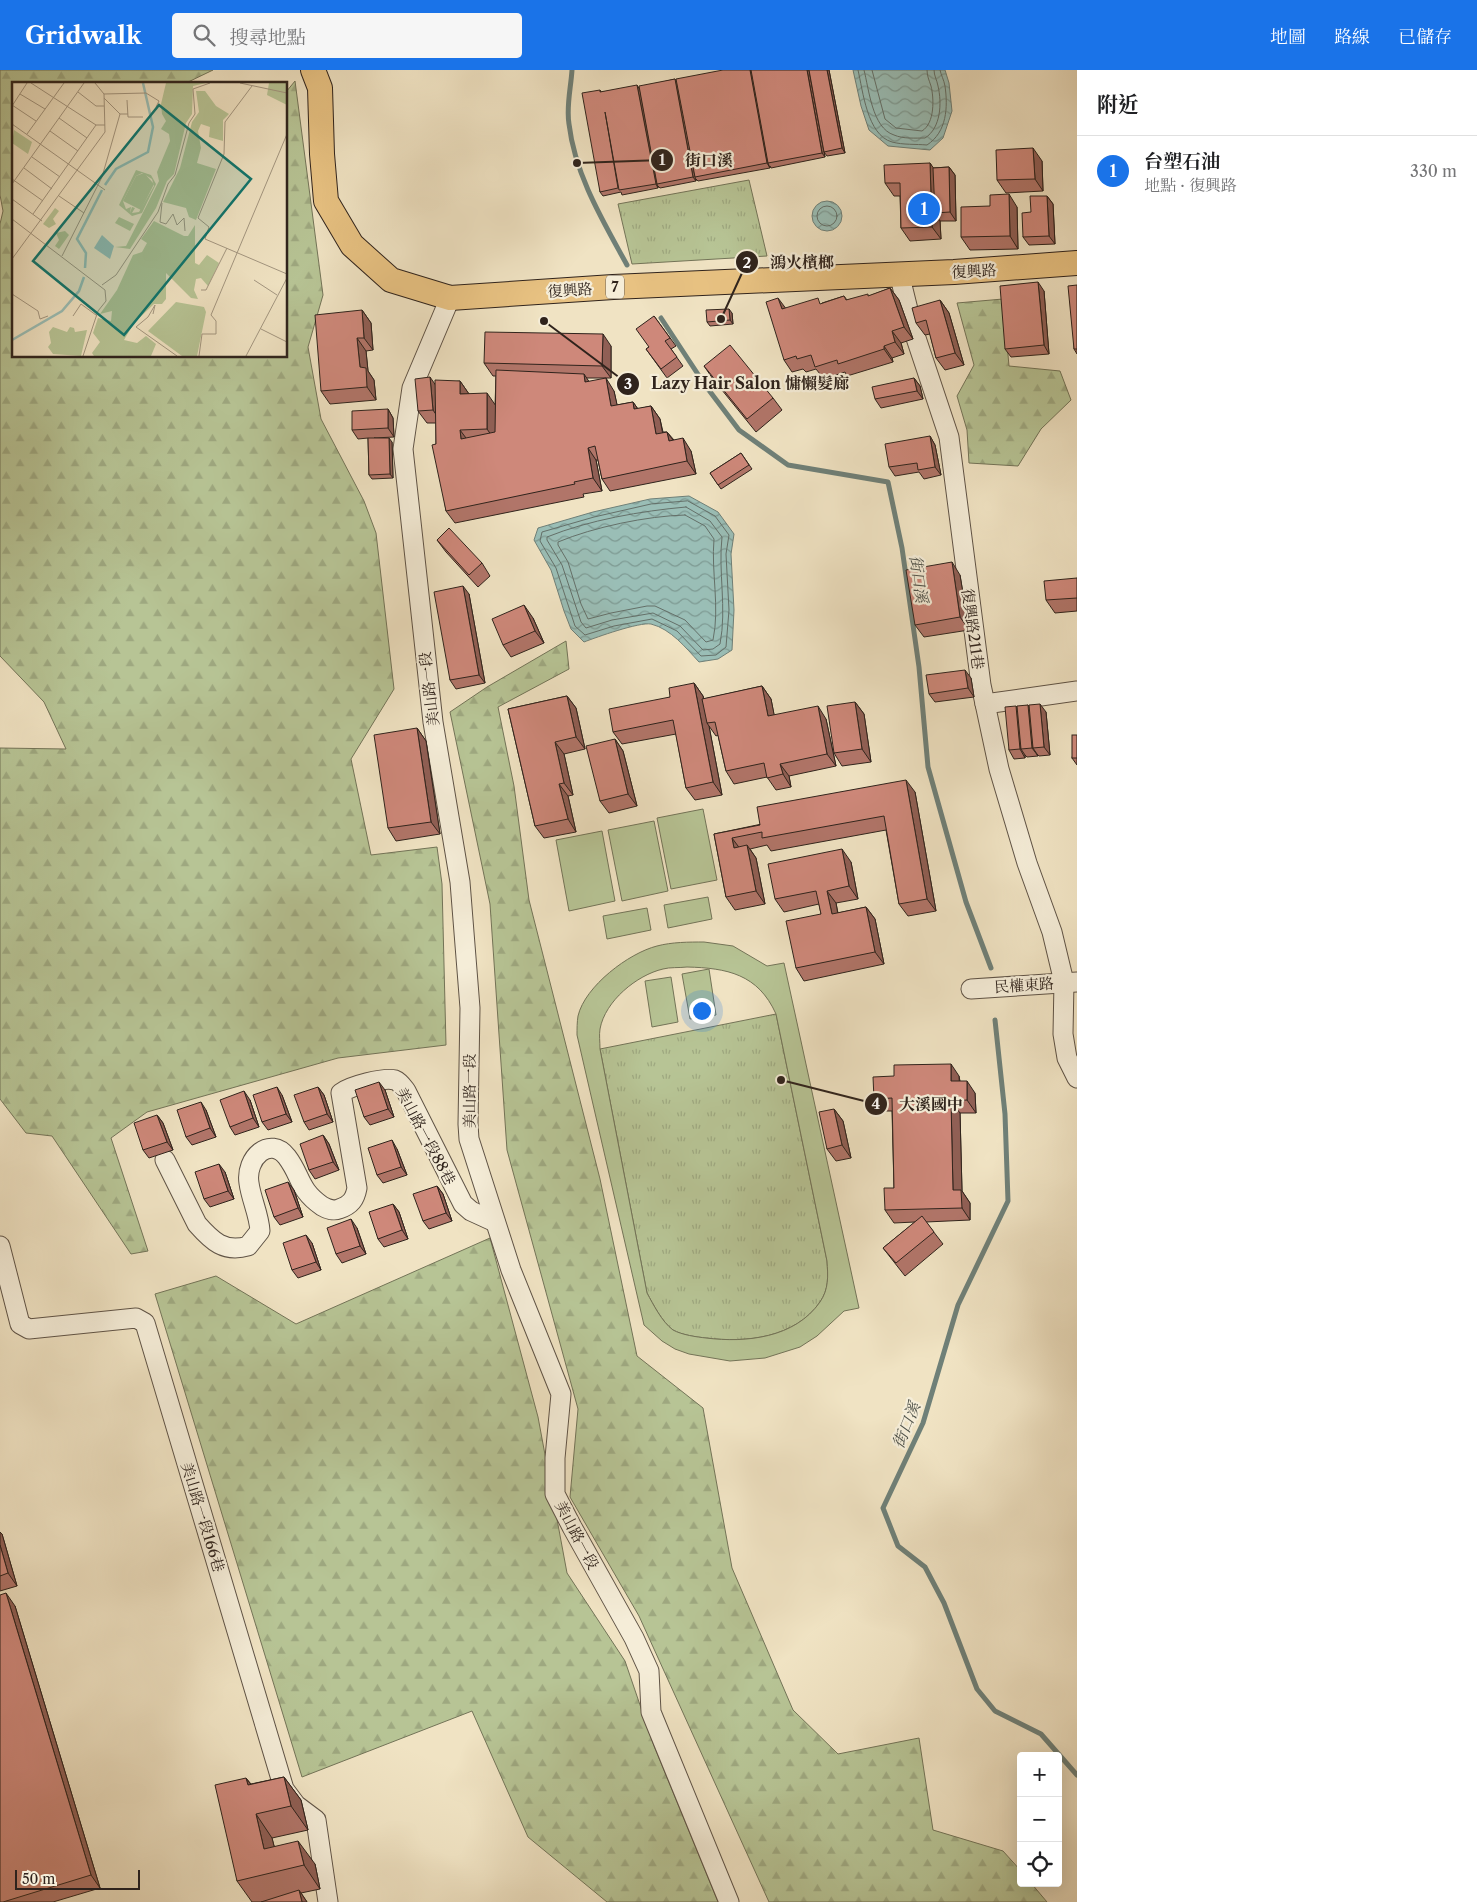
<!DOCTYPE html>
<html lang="zh-TW">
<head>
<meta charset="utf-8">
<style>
	body { margin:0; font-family:"Libre Caslon Text","Noto Serif TC",serif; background:#f6f6f6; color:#202124 }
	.controls { position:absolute; right:15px; bottom:15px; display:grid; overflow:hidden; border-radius:5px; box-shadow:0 5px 20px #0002 }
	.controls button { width:45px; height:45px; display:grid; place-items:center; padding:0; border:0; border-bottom:1px solid #e0e0e0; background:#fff; color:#202124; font:25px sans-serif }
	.scale { position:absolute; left:15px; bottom:12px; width:125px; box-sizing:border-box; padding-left:5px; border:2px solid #2f231c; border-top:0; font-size:14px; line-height:18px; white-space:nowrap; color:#2f231c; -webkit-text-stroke:4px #f5edd8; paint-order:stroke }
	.you { position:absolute; left:701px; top:940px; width:18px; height:18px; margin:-12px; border:4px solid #fff; border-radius:50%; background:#1a73e8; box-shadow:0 0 0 8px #1a73e833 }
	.badge { display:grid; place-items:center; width:32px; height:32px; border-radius:50%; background:#1a73e8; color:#fff; font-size:16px; font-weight:700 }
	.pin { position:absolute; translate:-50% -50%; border:2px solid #fff; box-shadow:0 1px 5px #0006 }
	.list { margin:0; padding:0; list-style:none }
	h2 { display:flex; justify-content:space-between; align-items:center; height:65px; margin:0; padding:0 20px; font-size:21px }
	h2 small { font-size:16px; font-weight:400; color:#757577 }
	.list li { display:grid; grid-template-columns:32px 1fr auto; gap:15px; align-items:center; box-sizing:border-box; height:70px; padding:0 20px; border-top:1px solid #e0e0e0 }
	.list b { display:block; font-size:19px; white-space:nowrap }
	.list p { margin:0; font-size:16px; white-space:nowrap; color:#757577 }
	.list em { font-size:16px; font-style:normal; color:#757577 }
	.icon { flex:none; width:28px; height:28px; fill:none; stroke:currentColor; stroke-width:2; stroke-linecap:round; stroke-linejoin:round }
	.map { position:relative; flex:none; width:1077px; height:1832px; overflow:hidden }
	header { display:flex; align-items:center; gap:30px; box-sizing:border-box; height:70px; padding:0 25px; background:#1a73e8; color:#fff }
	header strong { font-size:24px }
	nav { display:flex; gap:28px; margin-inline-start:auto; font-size:18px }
	.search { width:350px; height:45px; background:#f6f6f6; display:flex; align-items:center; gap:12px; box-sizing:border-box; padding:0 18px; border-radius:5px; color:#757577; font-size:19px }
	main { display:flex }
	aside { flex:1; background:#fff }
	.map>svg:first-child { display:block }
	.grass { fill:url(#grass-tufts); stroke:#737458 }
	.forest { fill:url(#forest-firs); stroke:#737458 }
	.garden { fill:#b7c495; stroke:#737458; fill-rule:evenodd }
	.water { fill:url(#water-waves); stroke:#6f8078 }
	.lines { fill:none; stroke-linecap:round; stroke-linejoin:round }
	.shore { stroke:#647069; stroke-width:1 }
	.stream { stroke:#6f8078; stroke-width:5 }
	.minor-casing { stroke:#5f5346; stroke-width:21 }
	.major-casing { stroke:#2f231c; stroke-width:26 }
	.minor { stroke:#f5edd8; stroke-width:19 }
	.major { stroke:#e8c282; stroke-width:24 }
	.wall { fill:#b17569; stroke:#2f231c }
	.shaded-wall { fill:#905f55; stroke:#2f231c }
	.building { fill:#ce887a; stroke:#2f231c }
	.labels { text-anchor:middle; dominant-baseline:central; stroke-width:4.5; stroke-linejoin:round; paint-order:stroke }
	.shield { fill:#f5edd8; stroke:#6a6054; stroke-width:1 }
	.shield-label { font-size:14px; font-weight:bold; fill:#2f231c }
	.street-label { font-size:15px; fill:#2f231c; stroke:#f5edd8 }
	.water-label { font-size:16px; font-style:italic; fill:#4f524a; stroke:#f5edd8 }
	.inset-river { fill:none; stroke:#9abeb6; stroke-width:2.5 }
	.inset-road { fill:none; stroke:#a39680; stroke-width:1 }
	.view { fill:#0f766e; fill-opacity:0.15; stroke:#0f766e; stroke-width:2.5 }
	.inset-edge { fill:none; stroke:#2f231c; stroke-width:2.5 }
	.leader { fill:none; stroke:#2f231c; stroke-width:2 }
	.callout-dot { fill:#2f231c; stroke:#f5edd8; stroke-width:2 }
	.mark-label { font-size:15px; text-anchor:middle; font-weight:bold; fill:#fff }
	.callout-label { font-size:16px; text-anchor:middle; font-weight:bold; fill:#2f231c; stroke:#f5edd8; stroke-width:4.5; stroke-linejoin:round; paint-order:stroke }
</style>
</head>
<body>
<header>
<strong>Gridwalk</strong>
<div class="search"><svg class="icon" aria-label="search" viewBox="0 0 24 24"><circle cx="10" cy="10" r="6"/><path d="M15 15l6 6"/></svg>搜尋地點</div>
<nav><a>地圖</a><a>路線</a><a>已儲存</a></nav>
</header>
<main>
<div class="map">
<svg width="1077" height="1832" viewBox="0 0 1077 1832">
	<defs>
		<pattern id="grass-tufts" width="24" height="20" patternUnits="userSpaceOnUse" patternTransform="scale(1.25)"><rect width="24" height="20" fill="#b7c495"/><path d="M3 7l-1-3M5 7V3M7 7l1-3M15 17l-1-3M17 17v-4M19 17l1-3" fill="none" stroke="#9ea880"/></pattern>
		<pattern id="forest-firs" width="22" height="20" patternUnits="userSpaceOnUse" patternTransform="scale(1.25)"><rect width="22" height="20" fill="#b7c495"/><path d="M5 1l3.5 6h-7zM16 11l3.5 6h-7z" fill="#9ea880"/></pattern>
		<pattern id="water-waves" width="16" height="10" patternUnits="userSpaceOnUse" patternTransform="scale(1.25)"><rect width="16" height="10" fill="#9abeb6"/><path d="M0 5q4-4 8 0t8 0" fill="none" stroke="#7e9a93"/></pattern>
	</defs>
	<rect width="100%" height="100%" fill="#f0e3c3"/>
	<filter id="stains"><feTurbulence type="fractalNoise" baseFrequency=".004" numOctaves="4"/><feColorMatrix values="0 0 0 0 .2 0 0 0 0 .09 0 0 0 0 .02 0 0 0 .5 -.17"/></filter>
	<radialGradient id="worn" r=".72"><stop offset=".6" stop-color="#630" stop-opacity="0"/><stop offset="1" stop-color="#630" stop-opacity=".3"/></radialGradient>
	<g class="grass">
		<path d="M 749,110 L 767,186 L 632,194 L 618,134 Z"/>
		<path d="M 776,944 L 827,1191 C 828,1206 829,1219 820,1232 C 795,1268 746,1273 706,1268 C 696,1267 682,1265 673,1260 C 662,1252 653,1234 647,1223 L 600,979 Z"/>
	</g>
	<g class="forest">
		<path d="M 0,0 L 213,0 L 184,14 L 14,14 L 14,286 L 286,286 L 286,22 L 295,11 L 323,225 L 308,277 L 321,349 L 364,431 L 376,463 L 394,619 L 351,689 L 371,785 L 437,777 L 442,814 L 446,975 L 338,988 L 147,1042 L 111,1068 L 148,1181 L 131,1184 L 52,1066 L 26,1063 L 0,1029 L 0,678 L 66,679 L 44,632 L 0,586 L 0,154 L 3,141 L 0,125 Z"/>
		<path d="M 1003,229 L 1009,296 L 1060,301 L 1071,330 L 1041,359 L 1018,396 L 969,393 L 967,360 L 957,326 L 974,295 L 957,233 Z"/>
		<path d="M 566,571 L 569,599 L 498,637 L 514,716 L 529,830 L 600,1109 L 637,1286 L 703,1338 L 732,1498 L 793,1640 L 838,1684 L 919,1668 L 933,1760 L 1003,1781 L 1021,1801 L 1021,1813 L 1031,1813 L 1047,1832 L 769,1832 L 639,1546 L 570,1427 L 578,1339 L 507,1080 L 490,834 L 450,642 L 487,617 Z"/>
		<path d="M 490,1168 L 538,1347 L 567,1503 L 625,1591 L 654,1676 L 718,1832 L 607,1832 L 528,1767 L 472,1641 L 302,1707 L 155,1224 L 216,1206 L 296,1254 Z"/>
	</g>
	<g class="garden">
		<path d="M 703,739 L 717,810 L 671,819 L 657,748 Z"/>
		<path d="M 654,751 L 668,821 L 622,831 L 608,760 Z"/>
		<path d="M 602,761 L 615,831 L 569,841 L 556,770 Z"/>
		<path d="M 708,827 L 712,849 L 668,858 L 664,835 Z"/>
		<path d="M 647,838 L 651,860 L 607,869 L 603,846 Z"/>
		<path d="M 704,872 L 733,876 L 767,896 L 784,893 L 859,1238 L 844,1241 L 817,1266 L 800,1277 L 765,1288 L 730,1291 L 689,1284 L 675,1279 L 662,1271 L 644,1255 L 577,965 C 577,959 577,952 578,946 C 585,916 629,883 657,876 C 672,872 689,872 704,872 ZM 687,897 C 727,898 758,904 776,944 L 827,1191 C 828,1206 829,1219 820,1232 C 795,1268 746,1273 706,1268 C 697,1267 682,1265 673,1260 C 662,1252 653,1234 647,1223 L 600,979 C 600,972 599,965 600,959 C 605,931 637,905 663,899 C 670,897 679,898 687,897 Z"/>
		<path d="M 709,899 L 716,945 L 690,949 L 682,904 Z"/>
		<path d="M 671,907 L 678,952 L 652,957 L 645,911 Z"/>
	</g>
	<g class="water">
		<path d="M 853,0 L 945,0 L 949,13 L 952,41 L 943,68 L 930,80 L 888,76 L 869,60 L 861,36 Z"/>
		<circle cx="827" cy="146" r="15"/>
		<path d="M 689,426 L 718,442 L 734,464 L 731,484 L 734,540 L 732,580 L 718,589 L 699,592 C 686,578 671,559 651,554 C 639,552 597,567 584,572 L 571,559 L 564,541 L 551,500 L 534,470 L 538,458 L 593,442 L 650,429 Z"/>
	</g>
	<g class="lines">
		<g class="shore">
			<path d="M 858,0 C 863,21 867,65 892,72 C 903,75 916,74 927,75 C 947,62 948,37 945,16 C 944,10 941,5 940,0"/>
			<path d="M 864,0 C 869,19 872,58 894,65 C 903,69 915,68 925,68 C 941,58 942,33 938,16 C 937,10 934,6 934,0"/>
			<path d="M 872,0 L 885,49 L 896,58 L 922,61 C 935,53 934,28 931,16 C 929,10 927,6 927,0"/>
			<circle cx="827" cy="146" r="10"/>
			<path d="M 688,431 L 715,446 L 729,465 L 726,484 L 729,540 L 726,577 L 716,585 L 701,586 L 677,561 L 652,549 L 614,556 L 585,565 L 575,556 L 556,498 L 540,471 L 542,462 L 594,447 L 651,434 Z"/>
			<path d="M 686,437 L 710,451 L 722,467 C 718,502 727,538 720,574 L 713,579 L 703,580 L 680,556 L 653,543 L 612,550 L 586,558 L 581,552 L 562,495 L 547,470 L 547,467 C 589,450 641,441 686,437 Z"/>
			<path d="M 685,445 L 705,456 L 714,469 C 711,502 720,537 713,570 L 706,572 L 685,550 L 655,536 L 647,536 L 611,543 L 588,549 L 581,534 L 568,492 L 558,475 L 558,472 C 594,457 647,446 685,445 Z"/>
		</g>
		<g class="stream">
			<path d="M 572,0 C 571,17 566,37 569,54 C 575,105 603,151 627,195"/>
			<path d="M 661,248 L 705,315 L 739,360 L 788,395 L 888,412 L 902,478 L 919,597 L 928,697 L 966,832 L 991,898"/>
			<path d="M 995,950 L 1005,1044 L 1008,1131 L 958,1235 L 923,1353 L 883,1438 L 898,1476 L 925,1497 L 944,1533 L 977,1619 L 995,1641 L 1041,1664 L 1077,1705"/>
		</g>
		<g class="minor-casing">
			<g id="minor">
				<path d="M 899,203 L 912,256 L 949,367 L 981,615 L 999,699 L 1027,793 L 1052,862 L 1064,912 L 1063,964 L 1067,988 L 1077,1008"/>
				<path d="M 450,228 L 412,318 L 403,379 L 433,652 L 460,812 L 470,938 L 468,1054 L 469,1069 L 511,1200 L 561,1324 L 555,1388 L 555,1424 L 572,1457 L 634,1568 L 649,1601 L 651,1642 L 729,1832"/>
				<path d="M 985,634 L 1077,621"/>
				<path d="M 971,919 L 1077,912"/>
				<path d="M 165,1090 L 197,1154 C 212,1171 224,1183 248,1176 L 260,1161 C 259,1144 251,1129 249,1113 C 245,1088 270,1065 287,1087 C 302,1107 298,1119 322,1136 C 327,1139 334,1141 339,1139 C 351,1135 355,1129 357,1118 L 341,1023 C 350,1016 384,1007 395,1010 C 400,1012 403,1017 406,1021 L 463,1134 L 471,1141 L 495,1152"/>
				<path d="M 0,1176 L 20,1254 L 29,1259 L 136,1248 L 145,1253 L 284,1719 L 296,1735 L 316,1750 L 328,1832"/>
			</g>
		</g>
		<g class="major-casing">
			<path id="major" d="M 313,0 L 320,18 L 322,84 L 326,131 L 352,175 L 391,210 L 450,228 L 613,217 L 954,202 L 1077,193"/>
		</g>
		<use href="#minor" class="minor"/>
		<use href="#major" class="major"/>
	</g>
	<g class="wall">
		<path d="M 829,0 L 845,83 L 827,86 L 824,82 L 825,87 L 771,98 L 770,96 L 770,98 L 698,111 L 696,109 L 696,111 L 660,118 L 658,116 L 658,118 L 622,125 L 621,122 L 603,126 L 600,122 L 600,20 L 601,22 L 639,18 L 675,9 L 677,12 Z"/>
		<path d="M 1042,91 L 1043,121 L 1006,123 L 997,110 Z"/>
		<path d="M 930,93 L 933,98 L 949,97 L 955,105 L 956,151 L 940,151 L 941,169 L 910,171 L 901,158 L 900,126 L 894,126 L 885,113 Z"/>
		<path d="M 1047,126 L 1053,134 L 1055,174 L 1029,175 L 1023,167 L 1031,142 Z"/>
		<path d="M 1017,137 L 1018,179 L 970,180 L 961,167 Z"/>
		<path d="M 1077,215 L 1077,284 L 1074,279 Z"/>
		<path d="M 890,218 L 899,230 L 913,269 L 901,273 L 904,284 L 892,288 L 893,292 L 847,306 L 845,302 L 824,309 L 816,299 L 806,302 L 803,299 L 792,302 L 784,290 L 822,233 L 844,226 L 847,230 L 869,226 Z"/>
		<path d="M 1044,221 L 1049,284 L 1011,287 L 1005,279 Z"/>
		<path d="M 940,230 L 949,243 L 964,295 L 945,300 L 936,288 L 930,264 L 925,265 L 916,253 Z"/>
		<path d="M 362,240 L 371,253 L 373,280 L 366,281 L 368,301 L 374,310 L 376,330 L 330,334 L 321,321 Z"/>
		<path d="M 732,243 L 733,254 L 710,256 L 707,252 Z"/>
		<path d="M 654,246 L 676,276 L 671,279 L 683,296 L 667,308 L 646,279 L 649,277 Z"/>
		<path d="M 611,276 L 611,308 L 586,308 L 589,312 L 614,321 L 617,335 L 633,332 L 638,339 L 651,336 L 660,349 L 663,362 L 667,362 L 674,370 L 691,381 L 696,404 L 610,421 L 602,409 L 598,390 L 596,390 L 602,421 L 583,424 L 584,427 L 455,453 L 446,441 L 436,374 L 436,353 L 427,353 L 418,341 L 435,314 L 460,311 L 469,324 L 495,336 L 496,306 L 493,306 L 484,293 Z"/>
		<path d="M 704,296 L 773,328 L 782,340 L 756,362 L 713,309 Z"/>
		<path d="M 914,308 L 920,316 L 923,329 L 881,338 L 875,329 Z"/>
		<path d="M 388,339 L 393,348 L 394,367 L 374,368 L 392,372 L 393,408 L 372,409 L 369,405 L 368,368 L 358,369 L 352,360 Z"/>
		<path d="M 930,366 L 935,375 L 941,405 L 924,409 L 919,402 L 895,406 L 889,397 Z"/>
		<path d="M 741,383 L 752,399 L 721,419 L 710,403 Z"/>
		<path d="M 437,470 L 482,493 L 490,506 L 478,517 L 446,482 Z"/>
		<path d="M 960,505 L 969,560 L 924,567 L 915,555 Z"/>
		<path d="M 1077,508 L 1077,541 L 1055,543 L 1046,530 Z"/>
		<path d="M 469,524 L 485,613 L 456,619 L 450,610 Z"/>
		<path d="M 533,548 L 544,573 L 511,587 L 503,575 Z"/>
		<path d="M 971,608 L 974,627 L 935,632 L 929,624 Z"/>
		<path d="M 694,613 L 703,626 L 704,629 L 762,616 L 771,629 L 774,645 L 826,649 L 836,696 L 789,706 L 791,717 L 776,720 L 767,707 L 734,714 L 726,701 L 718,665 L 716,666 L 709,656 L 722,725 L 695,730 L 686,718 L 676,664 L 622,674 L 613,662 L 670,627 Z"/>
		<path d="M 567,626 L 576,638 L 585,679 L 564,684 L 573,725 L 568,726 L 576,762 L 544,768 L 535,756 L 508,639 Z"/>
		<path d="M 855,632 L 864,644 L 871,692 L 842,696 L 834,683 Z"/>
		<path d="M 1028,635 L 1030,637 L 1046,642 L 1050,685 L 1039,686 L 1037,684 L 1038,686 L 1027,687 L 1025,685 L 1025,688 L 1014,689 L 1009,680 L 1016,636 L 1017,639 Z"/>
		<path d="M 417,658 L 426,671 L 440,764 L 396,771 L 388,758 Z"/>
		<path d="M 1077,665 L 1077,695 L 1072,688 Z"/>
		<path d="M 615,669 L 623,681 L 637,736 L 609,743 L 600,731 Z"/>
		<path d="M 915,722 L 936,841 L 908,846 L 899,834 L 886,760 L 771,781 L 767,775 L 750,779 L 756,788 L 765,834 L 735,840 L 726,827 L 714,764 Z"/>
		<path d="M 851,792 L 858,829 L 836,833 L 838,843 L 866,837 L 875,849 L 884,894 L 804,911 L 796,898 L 821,844 L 819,834 L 784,842 L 775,829 Z"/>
		<path d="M 959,1006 L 960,1011 L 975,1023 L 976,1043 L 960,1043 L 962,1121 L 970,1133 L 970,1150 L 926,1152 L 943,1174 L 905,1206 L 883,1178 L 915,1152 L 894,1153 L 885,1140 L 894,1118 L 892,1041 L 882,1041 L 874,1029 Z"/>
		<path d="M 318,1017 L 324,1025 L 333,1052 L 309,1060 L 304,1052 Z"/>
		<path d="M 385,1020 L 394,1047 L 370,1055 L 364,1047 Z"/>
		<path d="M 282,1025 L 292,1052 L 268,1060 L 262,1052 Z"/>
		<path d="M 250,1030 L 259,1057 L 235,1065 L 230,1057 Z"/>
		<path d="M 834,1039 L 843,1051 L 851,1088 L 836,1091 L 827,1079 Z"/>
		<path d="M 206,1040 L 216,1067 L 192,1075 L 186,1067 Z"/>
		<path d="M 157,1045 L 163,1053 L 173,1080 L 149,1088 L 143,1080 Z"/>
		<path d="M 323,1065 L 329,1074 L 339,1100 L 315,1109 L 309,1100 Z"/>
		<path d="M 397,1079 L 407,1105 L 383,1113 L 377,1105 Z"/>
		<path d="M 225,1102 L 234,1129 L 210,1137 L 204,1129 Z"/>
		<path d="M 437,1116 L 443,1124 L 452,1151 L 429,1159 L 423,1151 Z"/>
		<path d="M 294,1120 L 303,1147 L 280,1155 L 274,1147 Z"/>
		<path d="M 393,1134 L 399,1142 L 408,1169 L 384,1177 L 378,1169 Z"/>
		<path d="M 357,1158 L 366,1184 L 342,1193 L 336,1184 Z"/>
		<path d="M 312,1173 L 321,1200 L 298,1208 L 292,1200 Z"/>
		<path d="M 0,1462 L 2,1464 L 17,1516 L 0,1521 Z"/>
		<path d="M 15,1536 L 100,1818 L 53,1832 L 0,1832 Z"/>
		<path d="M 284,1707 L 301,1730 L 308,1760 L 272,1768 L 274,1776 L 315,1794 L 320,1819 L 301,1823 L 307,1832 L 252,1832 L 237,1811 L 246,1708 L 251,1714 Z"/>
	</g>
	<g class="shaded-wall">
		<path d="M 750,0 L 752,0 L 768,93 L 770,98 L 767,93 Z"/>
		<path d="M 807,0 L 809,0 L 825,87 L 822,83 Z"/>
		<path d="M 827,0 L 829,0 L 845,83 L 842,78 Z"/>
		<path d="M 675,9 L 678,13 L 695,107 L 696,111 L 693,107 Z"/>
		<path d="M 637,15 L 640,20 L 657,114 L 658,118 L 656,114 Z"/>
		<path d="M 1033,78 L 1042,91 L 1043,121 L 1035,109 Z"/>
		<path d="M 930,93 L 939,106 L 935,143 L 940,151 L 941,169 L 932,157 Z"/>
		<path d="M 949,97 L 955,105 L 956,151 L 950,142 Z"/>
		<path d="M 1009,124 L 1017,137 L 1018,179 L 1010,166 Z"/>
		<path d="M 1047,126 L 1053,134 L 1055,174 L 1049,166 Z"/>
		<path d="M 1038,212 L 1044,221 L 1049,284 L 1044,275 Z"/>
		<path d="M 890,218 L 899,230 L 913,269 L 904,257 Z"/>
		<path d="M 778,228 L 787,240 L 782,239 Z"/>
		<path d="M 940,230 L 949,243 L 964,295 L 955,283 Z"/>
		<path d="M 729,239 L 732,243 L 733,254 L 730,250 Z"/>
		<path d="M 362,240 L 371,253 L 373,280 L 364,268 Z"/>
		<path d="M 892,261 L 901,273 L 904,284 L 895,272 Z"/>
		<path d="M 603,264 L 611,276 L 611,308 L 602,296 Z"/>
		<path d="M 357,268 L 366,281 L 368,301 L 374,310 L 376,330 L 367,317 L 360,297 Z"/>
		<path d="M 884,276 L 892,288 L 893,292 L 884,279 Z"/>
		<path d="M 584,304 L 592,316 L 585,312 Z"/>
		<path d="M 430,307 L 439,320 L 441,352 L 433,340 Z"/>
		<path d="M 606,308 L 614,321 L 620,348 L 611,336 Z"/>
		<path d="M 914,308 L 920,316 L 923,329 L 917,321 Z"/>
		<path d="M 460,311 L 469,324 L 460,324 Z"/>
		<path d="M 487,323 L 496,336 L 496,372 L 487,359 Z"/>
		<path d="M 633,332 L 642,345 L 634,339 Z"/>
		<path d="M 651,336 L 660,349 L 665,376 L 656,364 Z"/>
		<path d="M 388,339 L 393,348 L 394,367 L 388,358 Z"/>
		<path d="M 460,360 L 469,372 L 461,369 Z"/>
		<path d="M 667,362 L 676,374 L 669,371 Z"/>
		<path d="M 930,366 L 935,375 L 941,405 L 935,397 Z"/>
		<path d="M 389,368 L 392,372 L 393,408 L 390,404 Z"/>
		<path d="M 683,368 L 691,381 L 696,404 L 687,391 Z"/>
		<path d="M 588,378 L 596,390 L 602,421 L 593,408 Z"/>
		<path d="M 952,492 L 960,505 L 969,560 L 960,547 Z"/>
		<path d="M 463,516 L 469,524 L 485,613 L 479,605 Z"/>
		<path d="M 524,535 L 533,548 L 544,573 L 535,561 Z"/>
		<path d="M 965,600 L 971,608 L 974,627 L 968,618 Z"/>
		<path d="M 694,613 L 703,626 L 708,653 L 707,653 L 709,656 L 722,725 L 713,712 Z"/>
		<path d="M 762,616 L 771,629 L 777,659 L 768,646 Z"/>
		<path d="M 567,626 L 576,638 L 585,679 L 576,667 Z"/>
		<path d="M 855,632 L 864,644 L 871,692 L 862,679 Z"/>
		<path d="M 1040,634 L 1046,642 L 1050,685 L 1044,677 Z"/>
		<path d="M 1028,635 L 1034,644 L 1033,678 L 1037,684 L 1038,686 L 1032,678 Z"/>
		<path d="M 818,636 L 826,649 L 836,696 L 827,684 Z"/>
		<path d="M 1016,636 L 1022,645 L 1021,679 L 1025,685 L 1025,688 L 1020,679 Z"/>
		<path d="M 417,658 L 426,671 L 440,764 L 431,752 Z"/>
		<path d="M 615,669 L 623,681 L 637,736 L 628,724 Z"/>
		<path d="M 555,672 L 564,684 L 573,725 L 564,713 Z"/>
		<path d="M 780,694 L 789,706 L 791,717 L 783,704 Z"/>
		<path d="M 906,710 L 915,722 L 936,841 L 927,829 Z"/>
		<path d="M 559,714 L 568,726 L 576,762 L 568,749 Z"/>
		<path d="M 732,768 L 741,780 L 734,778 Z"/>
		<path d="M 747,775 L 756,788 L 765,834 L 756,821 Z"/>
		<path d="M 842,779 L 851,792 L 858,829 L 849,816 Z"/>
		<path d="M 827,821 L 836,833 L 840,857 L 832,844 Z"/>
		<path d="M 866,837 L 875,849 L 884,894 L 875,882 Z"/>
		<path d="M 951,994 L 959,1006 L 960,1024 L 951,1011 Z"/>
		<path d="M 967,1011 L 975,1023 L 976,1043 L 967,1030 Z"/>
		<path d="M 379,1012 L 385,1020 L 394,1047 L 388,1039 Z"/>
		<path d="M 277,1017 L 282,1025 L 292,1052 L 286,1044 Z"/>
		<path d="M 318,1017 L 324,1025 L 333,1052 L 327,1044 Z"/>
		<path d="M 244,1021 L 250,1030 L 259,1057 L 253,1048 Z"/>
		<path d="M 951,1031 L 960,1043 L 962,1121 L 970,1133 L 970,1150 L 962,1138 L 953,1120 Z"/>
		<path d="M 201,1032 L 206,1040 L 216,1067 L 210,1058 Z"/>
		<path d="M 834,1039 L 843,1051 L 851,1088 L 842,1075 Z"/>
		<path d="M 157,1045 L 163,1053 L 173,1080 L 167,1072 Z"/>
		<path d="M 323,1065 L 329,1074 L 339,1100 L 333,1092 Z"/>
		<path d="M 392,1070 L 397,1079 L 407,1105 L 401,1097 Z"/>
		<path d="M 219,1094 L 225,1102 L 234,1129 L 228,1121 Z"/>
		<path d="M 288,1112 L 294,1120 L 303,1147 L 298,1138 Z"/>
		<path d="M 437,1116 L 443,1124 L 452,1151 L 446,1143 Z"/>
		<path d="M 393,1134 L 399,1142 L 408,1169 L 402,1160 Z"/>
		<path d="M 351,1149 L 357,1158 L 366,1184 L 360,1176 Z"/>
		<path d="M 306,1165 L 312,1173 L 321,1200 L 316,1192 Z"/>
		<path d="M 0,1462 L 2,1464 L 17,1516 L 8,1503 L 0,1475 Z"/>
		<path d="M 6,1523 L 15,1536 L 100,1818 L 91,1805 Z"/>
		<path d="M 284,1707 L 301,1730 L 308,1760 L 291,1736 Z"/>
		<path d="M 246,1708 L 263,1731 L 248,1715 Z"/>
		<path d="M 256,1744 L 272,1768 L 280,1800 L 264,1779 Z"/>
		<path d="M 298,1771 L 315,1794 L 320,1819 L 304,1795 Z"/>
		<path d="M 299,1820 L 307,1832 L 302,1832 Z"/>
	</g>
	<g class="building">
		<path d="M 723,0 L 750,0 L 767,93 L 695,107 L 676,9 Z"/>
		<path d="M 751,0 L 807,0 L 822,83 L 768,93 Z"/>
		<path d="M 809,0 L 827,0 L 842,78 L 824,82 Z"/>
		<path d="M 675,9 L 693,107 L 657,114 L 639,16 Z"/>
		<path d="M 637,15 L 656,114 L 619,120 L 605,42 L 618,118 L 600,122 L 582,23 L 600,20 L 600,22 Z"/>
		<path d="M 1033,78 L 1035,109 L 997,110 L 996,80 Z"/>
		<path d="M 930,93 L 932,157 L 901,158 L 900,113 L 885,113 L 884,95 Z"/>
		<path d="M 949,97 L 950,142 L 935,143 L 933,98 Z"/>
		<path d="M 1009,124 L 1010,166 L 961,167 L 961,137 L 990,136 L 990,125 Z"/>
		<path d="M 1030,126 L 1047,126 L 1049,166 L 1023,167 L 1022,143 L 1031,142 Z"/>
		<path d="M 1038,212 L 1044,275 L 1005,279 L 1000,216 Z"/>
		<path d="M 1077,215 L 1077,279 L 1074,279 L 1068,216 Z"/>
		<path d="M 890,218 L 904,257 L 892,261 L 895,272 L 884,276 L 884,279 L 838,294 L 837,290 L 815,297 L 811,285 L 797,289 L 796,286 L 784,290 L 766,232 L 778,228 L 782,239 L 818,228 L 820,234 L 844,226 L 846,230 L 868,224 L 868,226 Z"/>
		<path d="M 940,230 L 955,283 L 936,288 L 926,250 L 916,253 L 912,238 Z"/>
		<path d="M 729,239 L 730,250 L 707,252 L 706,240 Z"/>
		<path d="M 362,240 L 364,268 L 357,268 L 360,297 L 366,298 L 367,317 L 321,321 L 315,245 Z"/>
		<path d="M 654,246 L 670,268 L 665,271 L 677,287 L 661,299 L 646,279 L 649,277 L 636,259 Z"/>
		<path d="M 485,262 L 603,264 L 602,296 L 484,293 Z"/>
		<path d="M 730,275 L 773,328 L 747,349 L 704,296 Z"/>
		<path d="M 496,300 L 584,304 L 585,312 L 606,308 L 611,336 L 633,332 L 634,339 L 651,336 L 656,364 L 667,362 L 669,371 L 683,368 L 687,391 L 602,409 L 595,376 L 588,378 L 593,408 L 574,412 L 575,414 L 446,441 L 432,375 L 436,374 L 435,310 L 460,311 L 460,324 L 487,323 L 487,359 L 460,360 L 461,369 L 495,362 Z"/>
		<path d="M 430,307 L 433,340 L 418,341 L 415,309 Z"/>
		<path d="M 914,308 L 917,321 L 875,329 L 872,317 Z"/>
		<path d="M 388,339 L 388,358 L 352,360 L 352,341 Z"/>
		<path d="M 930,366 L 935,397 L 918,400 L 917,393 L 889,397 L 885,374 Z"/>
		<path d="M 368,368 L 389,368 L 390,404 L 369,405 Z"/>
		<path d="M 741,383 L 749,395 L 718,415 L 710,403 Z"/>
		<path d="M 449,458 L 482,493 L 469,505 L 437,470 Z"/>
		<path d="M 952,492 L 960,547 L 915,555 L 906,500 Z"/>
		<path d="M 1077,508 L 1077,528 L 1046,530 L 1044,511 Z"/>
		<path d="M 463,516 L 479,605 L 450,610 L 434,522 Z"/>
		<path d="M 524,535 L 535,561 L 503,575 L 492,549 Z"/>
		<path d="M 965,600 L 968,618 L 929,624 L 926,605 Z"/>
		<path d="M 694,613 L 713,712 L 686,718 L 673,650 L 613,662 L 609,639 L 670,627 L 669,618 Z"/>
		<path d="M 762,616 L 768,646 L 818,636 L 827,684 L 780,694 L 783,704 L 767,708 L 764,693 L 726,701 L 715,652 L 707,653 L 702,629 Z"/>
		<path d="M 567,626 L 576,667 L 555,672 L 564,713 L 559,714 L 568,749 L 535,756 L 508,639 Z"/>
		<path d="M 855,632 L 862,679 L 834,683 L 827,636 Z"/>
		<path d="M 1040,634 L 1044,677 L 1033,678 L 1029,635 Z"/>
		<path d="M 1028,635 L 1032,678 L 1021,679 L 1017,636 Z"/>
		<path d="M 1016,636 L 1020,679 L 1009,680 L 1005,637 Z"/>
		<path d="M 417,658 L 431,752 L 388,758 L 374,665 Z"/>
		<rect x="1072" y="665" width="5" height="23"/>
		<path d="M 615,669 L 628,724 L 600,731 L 586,676 Z"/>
		<path d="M 906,710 L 927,829 L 899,834 L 884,746 L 762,768 L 762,762 L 732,768 L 734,778 L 747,775 L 756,821 L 726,827 L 714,764 L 760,755 L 757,737 Z"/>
		<path d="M 842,779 L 849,816 L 827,821 L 832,844 L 866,837 L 875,882 L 796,898 L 786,851 L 821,844 L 816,821 L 775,829 L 768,794 Z"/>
		<path d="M 951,994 L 951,1011 L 967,1011 L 967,1030 L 951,1031 L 953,1120 L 961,1120 L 962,1138 L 885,1140 L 884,1118 L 894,1118 L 892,1028 L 874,1029 L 873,1007 L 894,1006 L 894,995 Z"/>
		<path d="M 379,1012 L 388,1039 L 364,1047 L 355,1020 Z"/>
		<path d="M 277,1017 L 286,1044 L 262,1052 L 253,1025 Z"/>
		<path d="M 318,1017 L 327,1044 L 304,1052 L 294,1025 Z"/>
		<path d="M 244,1021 L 253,1048 L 230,1057 L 220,1030 Z"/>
		<path d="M 201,1032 L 210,1058 L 186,1067 L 177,1040 Z"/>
		<path d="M 834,1039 L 842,1075 L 827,1079 L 819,1042 Z"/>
		<path d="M 157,1045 L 167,1072 L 143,1080 L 134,1053 Z"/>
		<path d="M 323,1065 L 333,1092 L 309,1100 L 300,1074 Z"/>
		<path d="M 392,1070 L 401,1097 L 377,1105 L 368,1078 Z"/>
		<path d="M 219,1094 L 228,1121 L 204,1129 L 195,1102 Z"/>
		<path d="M 288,1112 L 298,1138 L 274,1147 L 265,1120 Z"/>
		<path d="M 437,1116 L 446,1143 L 423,1151 L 413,1124 Z"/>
		<path d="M 393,1134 L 402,1160 L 378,1169 L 369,1142 Z"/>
		<path d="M 922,1146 L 934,1162 L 896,1193 L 883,1178 Z"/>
		<path d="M 351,1149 L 360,1176 L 336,1184 L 327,1158 Z"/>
		<path d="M 306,1165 L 316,1192 L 292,1200 L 283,1173 Z"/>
		<path d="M 0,1475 L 8,1503 L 0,1506 Z"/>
		<path d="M 6,1523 L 91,1805 L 3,1832 L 0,1832 L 0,1525 Z"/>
		<path d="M 284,1707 L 291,1736 L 256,1744 L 264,1779 L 298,1771 L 304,1795 L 237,1811 L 215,1715 L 246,1708 L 248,1715 Z"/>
		<path d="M 299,1820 L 302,1832 L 261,1832 Z"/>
	</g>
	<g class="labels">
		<rect class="shield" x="606" y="205.5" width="18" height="23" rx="4"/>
		<g class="shield-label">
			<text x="615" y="217">7</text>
		</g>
		<g class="street-label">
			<text transform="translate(974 201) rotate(-3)">復興路</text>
			<text transform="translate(570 220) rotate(-4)">復興路</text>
			<text transform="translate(973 559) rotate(82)">復興路211巷</text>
			<text transform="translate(429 619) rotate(-97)">美山路一段</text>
			<text transform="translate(1024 915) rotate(-4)">民權東路</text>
			<text transform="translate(469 1021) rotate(-90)">美山路一段</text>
			<text transform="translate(426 1066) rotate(62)">美山路一段88巷</text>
			<text transform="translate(203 1447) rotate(73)">美山路一段166巷</text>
			<text transform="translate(577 1465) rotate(62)">美山路一段</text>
		</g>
		<g class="water-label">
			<text transform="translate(919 509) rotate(82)">街口溪</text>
			<text transform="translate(906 1355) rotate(-68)">街口溪</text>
		</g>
	</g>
	<g transform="translate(12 12)">
		<rect width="275" height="275" fill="#f0e3c3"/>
		<path d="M 132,91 L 142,102 L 129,128 L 111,119 L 124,94 Z" fill="#b7c495"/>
		<path d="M 154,1 L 194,1 L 181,4 L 180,32 L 174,41 L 162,92 L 155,99 L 144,126 L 118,167 L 103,165 L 114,164 L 147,99 L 145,90 L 158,59 L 157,52 L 149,47 L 154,39 L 150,32 L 149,22 ZM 184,9 L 193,9 L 204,24 L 217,32 L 211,38 L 211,59 L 197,55 L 198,45 L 189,42 L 186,49 L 189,66 L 185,81 L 204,87 L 184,138 L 177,135 L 174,126 L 151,120 L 168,86 L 180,40 L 187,30 ZM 43,126 L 47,129 L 41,137 L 44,142 L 37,146 L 31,142 ZM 142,139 L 172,154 L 176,154 L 183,143 L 183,181 L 187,183 L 195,173 L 207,181 L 196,204 L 189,196 L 184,197 L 182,208 L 186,217 L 179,216 L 154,191 L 154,217 L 150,222 L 142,222 L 122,241 L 112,258 L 125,261 L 134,254 L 144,262 L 139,274 L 82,274 L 80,271 L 88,260 L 81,251 L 86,236 L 99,239 L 100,229 L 88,232 L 105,208 L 121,173 L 130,170 L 135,161 L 129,157 ZM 53,149 L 57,153 L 47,167 L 43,164 L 47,158 L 44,151 ZM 164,220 L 192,225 L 194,230 L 185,274 L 170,274 L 136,249 ZM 41,245 L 55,250 L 58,245 L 62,246 L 63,250 L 75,248 L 69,274 L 41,272 L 36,265 L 39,261 L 37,250 Z" fill="#b7c495"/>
		<path d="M 257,1 L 275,1 L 275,23 L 255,13 Z" fill="#b7c495"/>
		<path d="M 2,48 L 20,60 L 16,72 L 0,61 ZM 124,88 L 139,93 L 144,102 L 130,131 L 120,134 L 107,123 ZM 130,91 L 140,97 L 142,104 L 127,130 L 120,131 L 123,126 L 120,125 L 118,131 L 119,125 L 114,127 L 111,119 L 124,94 ZM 107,135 L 122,142 L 118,149 L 103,141 Z" fill="#b7c495" fill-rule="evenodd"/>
		<path d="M 90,153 L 102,164 L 98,177 L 82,166 Z" fill="#9abeb6"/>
		<path class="inset-river" d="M 93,103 L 104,87 L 136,70 L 141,45 L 131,1M 73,186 L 74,171 L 65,157 L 90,108M 0,258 L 50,229 L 67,209 L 72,195"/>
		<path class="inset-road" d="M 19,1 L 84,43 L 93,43M 228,1 L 275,11M 240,4 L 213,40 L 212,72 L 186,136 L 197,145 L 193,157 L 275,192M 66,10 L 84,24 L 92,24M 8,12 L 33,27M 92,12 L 134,11 L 147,19 L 144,25M 92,16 L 108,32 L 116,32M 115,18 L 116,35 L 131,35M 0,23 L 24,39M 0,24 L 15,1M 47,36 L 75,56M 0,42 L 93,108M 38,49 L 66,69M 15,52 L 52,1M 20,75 L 48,95M 12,86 L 40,107M 0,97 L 31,119M 0,102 L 72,1M 47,114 L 72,131M 0,117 L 30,139M 150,121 L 148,140 L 154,142 L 161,132 L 165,143 L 172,136 L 173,149M 21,132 L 84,43M 0,137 L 93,208 L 94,219 L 86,229 L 71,274M 50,174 L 90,95 L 108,32M 0,177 L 93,50 L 92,12 L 83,1M 242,198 L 265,213M 90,203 L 104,193 L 146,130 L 156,102 L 163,93 L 177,41 L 183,32 L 181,7 L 198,1M 189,208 L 194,208 L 215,166M 0,212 L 26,229 L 28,237 L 36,234M 141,232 L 143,223 L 136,235 L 124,245 L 165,274M 61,234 L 69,222 L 84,233M 249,247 L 275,260M 187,274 L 190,252 L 204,252 L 204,239 L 199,233 L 275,52M 234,274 L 275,196"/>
		<path class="view" d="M 147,23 L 239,97 L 112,253 L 21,179 Z"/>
		<rect width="275" height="275" class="inset-edge"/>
	</g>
	<path class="leader" d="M577 93L662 90M721 249L747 192M544 251L628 314M781 1010L876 1034"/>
	<g class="callout-dot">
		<circle cx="577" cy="93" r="5"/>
		<circle cx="721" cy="249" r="5"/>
		<circle cx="544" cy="251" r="5"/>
		<circle cx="781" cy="1010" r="5"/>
		<circle cx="662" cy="90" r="12"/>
		<circle cx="747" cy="192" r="12"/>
		<circle cx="628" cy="314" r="12"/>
		<circle cx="876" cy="1034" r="12"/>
	</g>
	<g class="mark-label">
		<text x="662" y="95">1</text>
		<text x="747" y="198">2</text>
		<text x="628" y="319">3</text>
		<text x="876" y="1039">4</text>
	</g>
	<g class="callout-label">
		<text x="709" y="96">街口溪</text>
		<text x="802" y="198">鴻火檳榔</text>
		<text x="750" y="319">Lazy Hair Salon 慵懶髮廊</text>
		<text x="931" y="1040">大溪國中</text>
	</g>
	<rect width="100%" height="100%" filter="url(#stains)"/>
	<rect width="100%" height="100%" fill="url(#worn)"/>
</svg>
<div class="controls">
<button>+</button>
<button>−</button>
<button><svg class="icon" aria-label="locate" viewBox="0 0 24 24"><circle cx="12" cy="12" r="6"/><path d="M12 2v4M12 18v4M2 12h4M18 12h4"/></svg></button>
</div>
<div class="scale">50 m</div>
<div class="you"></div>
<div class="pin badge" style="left:924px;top:139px">1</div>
</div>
<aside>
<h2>附近<small></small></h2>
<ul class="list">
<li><span class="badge">1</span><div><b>台塑石油</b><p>地點 · 復興路</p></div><em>330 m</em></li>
</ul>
</aside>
</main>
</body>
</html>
